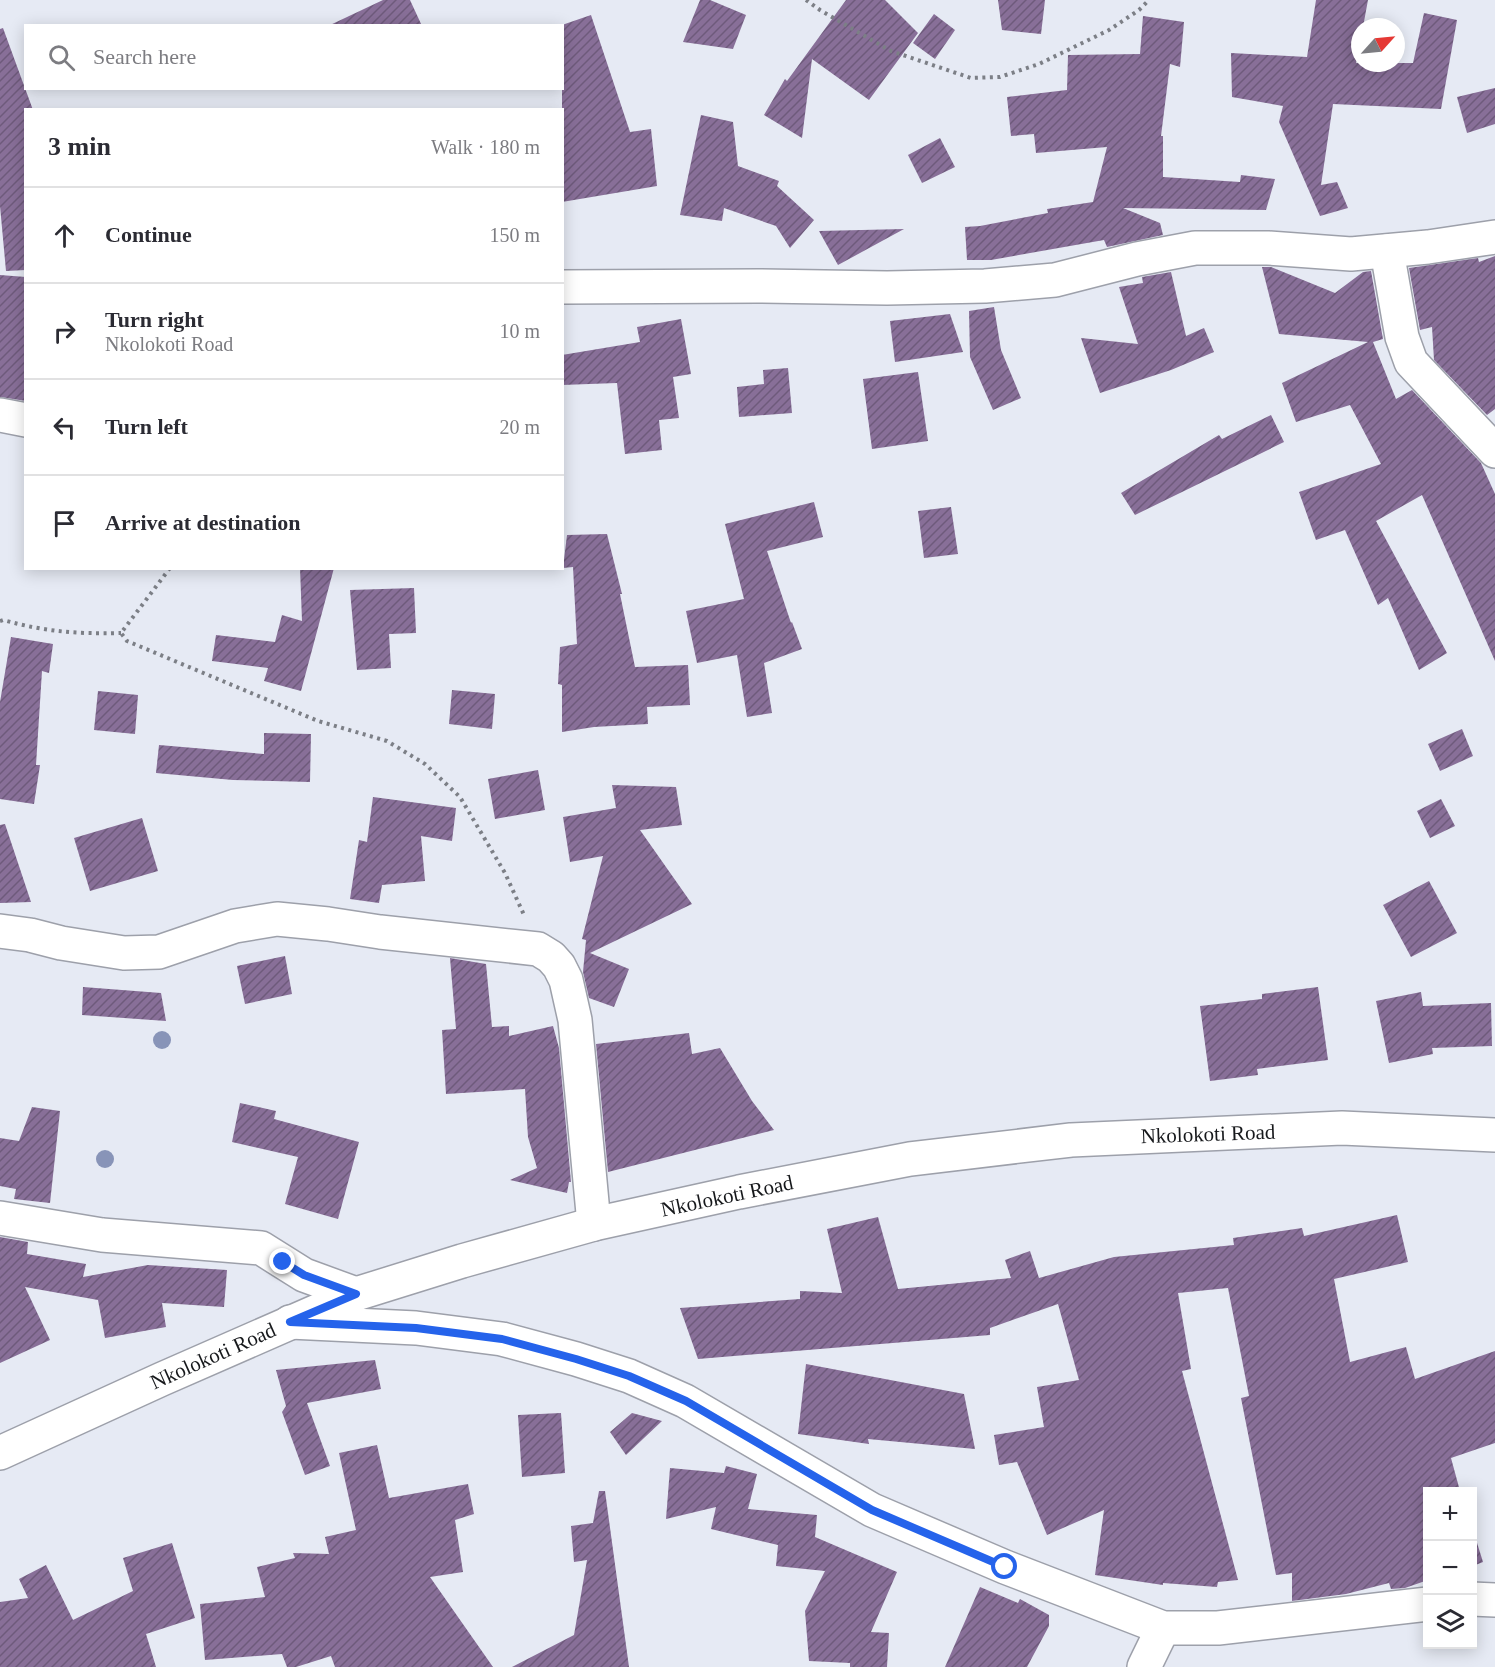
<!DOCTYPE html>
<html lang="en">
<head>
<meta charset="utf-8">
<style>
	body { margin:0; font-family:Georgia,serif; background:#f2f2f3; color:#2b2b33 }
	.controls { position:absolute; right:18px; bottom:18px; display:grid; overflow:hidden; border-radius:0px; box-shadow:0 3px 15px #0003 }
	.controls button { width:54px; height:54px; display:grid; place-items:center; padding:0; border:0; border-bottom:2px solid #e1e1e2; background:#fff; color:#2b2b33; font:30px sans-serif }
	.compass { position:absolute; left:1351px; top:18px; width:54px; height:54px; border-radius:50%; background:#fff; box-shadow:0 3px 15px #0003; rotate:63deg }
	.stop { position:absolute; width:18px; height:18px; margin:-14px; border:4px solid #2563eb; border-radius:50%; background:#fff }
	.stop.end { background:#2563eb; border-color:#fff; box-shadow:0 2px 6px #0008 }
	.list { margin:0; padding:0; list-style:none }
	h2 { display:flex; justify-content:space-between; align-items:center; height:78px; margin:0; padding:0 24px; font-size:26px }
	h2 small { font-size:20px; font-weight:400; color:#7c7c81 }
	.list li { display:grid; grid-template-columns:39px 1fr auto; gap:18px; align-items:center; box-sizing:border-box; height:96px; padding:0 24px; border-top:2px solid #e1e1e2 }
	.list b { display:block; font-size:22px; white-space:nowrap }
	.list p { margin:0; font-size:20px; white-space:nowrap; color:#7c7c81 }
	.list em { font-size:20px; font-style:normal; color:#7c7c81 }
	.icon { flex:none; width:33px; height:33px; fill:none; stroke:currentColor; stroke-width:2; stroke-linecap:round; stroke-linejoin:round }
	.map { position:relative; flex:none; width:1495px; height:1667px; overflow:hidden }
	.search { position:absolute; background:#fff; box-shadow:0 3px 15px #0003; left:24px; top:24px; width:540px; height:66px; display:flex; align-items:center; gap:15px; box-sizing:border-box; padding:0 21px; border-radius:0px; color:#7c7c81; font-size:22px }
	.panel { position:absolute; background:#fff; box-shadow:0 3px 15px #0003; left:24px; top:108px; width:540px; height:462px; border-radius:0px }
	.map>svg:first-child { display:block }
	.building { fill:url(#building-hatch) }
	.lines { fill:none; stroke-linecap:round; stroke-linejoin:round }
	.minor-casing { stroke:#9da0aa; stroke-width:36 }
	.secondary-casing { stroke:#9da0aa; stroke-width:36 }
	.path { stroke:#7c7f86; stroke-width:4; stroke-dasharray:3 4.5; stroke-linecap:butt }
	.minor { stroke:#fff; stroke-width:33 }
	.secondary { stroke:#fff; stroke-width:33 }
	.tree { fill:#8894b8 }
	.route { stroke:#2563eb; stroke-width:8 }
	.labels { text-anchor:middle; dominant-baseline:central; stroke-width:4.5; stroke-linejoin:round; paint-order:stroke }
	.street-label { font-size:21px; fill:#16181b; stroke:#fff }
</style>
</head>
<body>
<div class="map">
<svg width="1495" height="1667" viewBox="0 0 1495 1667">
	<defs>
		<pattern id="building-hatch" width="6" height="6" patternUnits="userSpaceOnUse" patternTransform="scale(1.5)"><rect width="6" height="6" fill="#886f98"/><path d="M-1 1l2-2M0 6l6-6M5 7l2-2" fill="none" stroke="#6e5a7b"/></pattern>
	</defs>
	<rect width="100%" height="100%" fill="#e6eaf4"/>
	<g class="building">
		<path d="M 383,0 L 410,0 L 422,26 L 328,26 Z"/>
		<path d="M 700,0 L 710,0 L 746,15 L 733,49 L 683,42 Z"/>
		<path d="M 846,0 L 885,0 L 918,33 L 869,100 L 812,59 L 802,138 L 764,115 L 785,79 L 787,81 Z"/>
		<path d="M 998,0 L 1045,0 L 1041,34 L 1002,30 Z"/>
		<path d="M 1316,0 L 1368,0 L 1363,27 L 1360,27 L 1360,43 L 1356,63 L 1413,63 L 1424,13 L 1457,20 L 1441,109 L 1333,104 L 1321,185 L 1337,182 L 1348,208 L 1320,216 L 1279,122 L 1283,106 L 1232,97 L 1231,53 L 1307,57 Z"/>
		<path d="M 934,14 L 955,30 L 935,59 L 913,43 Z"/>
		<path d="M 591,15 L 630,132 L 651,129 L 657,186 L 562,202 L 562,25 Z"/>
		<path d="M 1143,16 L 1184,22 L 1180,67 L 1170,64 L 1161,136 L 1163,136 L 1163,177 L 1240,182 L 1241,175 L 1275,179 L 1266,210 L 1123,208 L 1160,223 L 1163,235 L 1107,247 L 1104,240 L 991,260 L 967,260 L 965,227 L 980,226 L 1048,213 L 1047,209 L 1093,202 L 1107,147 L 1036,153 L 1034,134 L 1011,136 L 1007,97 L 1067,90 L 1068,55 L 1140,54 Z"/>
		<path d="M 3,28 L 33,110 L 26,110 L 26,270 L 6,271 L 0,206 L 0,29 Z"/>
		<path d="M 1495,88 L 1495,124 L 1467,133 L 1457,97 Z"/>
		<path d="M 701,115 L 733,122 L 738,166 L 779,181 L 777,186 L 814,220 L 790,248 L 776,226 L 724,208 L 722,221 L 680,215 Z"/>
		<path d="M 940,138 L 955,167 L 922,183 L 908,155 Z"/>
		<path d="M 904,229 L 838,265 L 819,231 Z"/>
		<path d="M 1495,256 L 1495,409 L 1487,415 L 1434,360 L 1432,327 L 1420,330 L 1409,268 L 1478,258 L 1479,262 Z"/>
		<path d="M 1262,267 L 1271,267 L 1335,293 L 1363,272 L 1371,271 L 1383,339 L 1373,342 L 1396,399 L 1412,390 L 1481,463 L 1495,494 L 1495,661 L 1422,495 L 1376,521 L 1447,653 L 1419,670 L 1388,598 L 1378,605 L 1345,530 L 1316,540 L 1299,492 L 1381,464 L 1350,405 L 1296,422 L 1282,383 L 1368,342 L 1279,334 Z"/>
		<path d="M 1171,272 L 1186,336 L 1204,328 L 1214,352 L 1171,370 L 1100,393 L 1081,338 L 1138,344 L 1119,287 L 1143,283 L 1142,277 Z"/>
		<path d="M 0,275 L 26,277 L 26,401 L 0,397 Z"/>
		<path d="M 994,307 L 1001,350 L 1021,398 L 993,410 L 970,357 L 969,311 Z"/>
		<path d="M 950,314 L 963,352 L 895,362 L 890,321 Z"/>
		<path d="M 681,319 L 691,374 L 673,377 L 679,418 L 659,420 L 662,450 L 625,454 L 617,383 L 562,385 L 562,355 L 640,342 L 637,327 Z"/>
		<path d="M 788,368 L 792,413 L 739,417 L 737,387 L 764,384 L 763,370 Z"/>
		<path d="M 918,372 L 928,441 L 872,449 L 863,379 Z"/>
		<path d="M 1271,415 L 1284,442 L 1135,515 L 1121,493 L 1219,435 L 1222,439 Z"/>
		<path d="M 814,502 L 823,537 L 767,551 L 791,623 L 792,622 L 802,649 L 764,663 L 772,713 L 747,717 L 737,655 L 697,663 L 686,611 L 744,599 L 725,524 Z"/>
		<path d="M 951,507 L 958,554 L 924,558 L 918,511 Z"/>
		<path d="M 607,534 L 622,594 L 620,594 L 635,667 L 688,665 L 690,705 L 647,707 L 648,724 L 594,727 L 562,732 L 562,685 L 558,684 L 560,647 L 577,644 L 573,567 L 563,568 L 567,535 Z"/>
		<path d="M 300,568 L 334,568 L 301,691 L 264,681 L 268,668 L 212,661 L 216,635 L 275,642 L 282,615 L 302,621 Z"/>
		<path d="M 414,588 L 416,633 L 389,634 L 391,668 L 357,670 L 350,590 Z"/>
		<path d="M 11,637 L 53,644 L 49,673 L 42,671 L 36,765 L 40,765 L 34,804 L 0,799 L 0,702 Z"/>
		<path d="M 452,690 L 495,694 L 492,729 L 449,724 Z"/>
		<path d="M 98,691 L 138,695 L 135,734 L 94,730 Z"/>
		<path d="M 1462,729 L 1473,756 L 1440,771 L 1428,744 Z"/>
		<path d="M 264,733 L 311,734 L 310,782 L 233,780 L 156,773 L 159,745 L 264,754 Z"/>
		<path d="M 538,770 L 545,810 L 495,819 L 488,779 Z"/>
		<path d="M 612,785 L 676,787 L 682,825 L 640,830 L 692,904 L 590,953 L 629,969 L 614,1007 L 589,998 L 583,972 L 586,940 L 582,939 L 603,856 L 570,862 L 563,817 L 616,808 Z"/>
		<path d="M 373,797 L 456,808 L 452,841 L 421,836 L 425,881 L 382,885 L 379,903 L 350,899 L 359,840 L 367,842 Z"/>
		<path d="M 1441,799 L 1455,826 L 1430,838 L 1417,811 Z"/>
		<path d="M 142,818 L 158,871 L 90,891 L 74,838 Z"/>
		<path d="M 5,824 L 31,902 L 0,903 L 0,825 Z"/>
		<path d="M 1429,881 L 1457,933 L 1411,957 L 1383,905 Z"/>
		<path d="M 285,956 L 292,994 L 245,1004 L 237,966 Z"/>
		<path d="M 450,958 L 486,964 L 492,1027 L 509,1026 L 509,1036 L 553,1026 L 559,1048 L 571,1182 L 569,1182 L 567,1193 L 510,1180 L 537,1168 L 528,1137 L 525,1089 L 446,1094 L 442,1030 L 456,1029 Z"/>
		<path d="M 83,987 L 161,993 L 166,1021 L 82,1015 Z"/>
		<path d="M 1318,987 L 1328,1060 L 1257,1069 L 1258,1075 L 1210,1081 L 1200,1006 L 1262,999 L 1262,994 Z"/>
		<path d="M 1421,992 L 1423,1006 L 1491,1003 L 1492,1046 L 1432,1048 L 1433,1054 L 1389,1063 L 1376,1001 Z"/>
		<path d="M 689,1033 L 692,1054 L 720,1048 L 752,1101 L 774,1130 L 608,1172 L 596,1044 Z"/>
		<path d="M 240,1103 L 276,1111 L 274,1119 L 359,1142 L 338,1219 L 285,1204 L 298,1157 L 232,1142 Z"/>
		<path d="M 32,1107 L 60,1111 L 50,1203 L 14,1199 L 16,1189 L 0,1186 L 0,1138 L 19,1141 Z"/>
		<path d="M 1397,1215 L 1408,1262 L 1334,1279 L 1350,1362 L 1406,1347 L 1415,1379 L 1495,1351 L 1495,1443 L 1451,1458 L 1460,1491 L 1428,1491 L 1428,1580 L 1405,1588 L 1391,1589 L 1389,1583 L 1346,1594 L 1292,1601 L 1292,1573 L 1276,1575 L 1241,1398 L 1249,1396 L 1228,1288 L 1178,1293 L 1191,1369 L 1182,1371 L 1238,1580 L 1218,1582 L 1217,1587 L 1163,1583 L 1163,1585 L 1095,1575 L 1104,1510 L 1047,1535 L 1017,1462 L 999,1465 L 994,1435 L 1044,1427 L 1037,1387 L 1079,1380 L 1058,1304 L 990,1328 L 990,1335 L 698,1359 L 680,1308 L 800,1299 L 800,1291 L 842,1293 L 827,1229 L 878,1217 L 898,1289 L 1011,1278 L 1005,1260 L 1030,1251 L 1039,1278 L 1114,1257 L 1234,1245 L 1233,1238 L 1302,1228 L 1304,1236 Z"/>
		<path d="M 0,1237 L 28,1242 L 27,1254 L 86,1264 L 83,1277 L 148,1265 L 227,1270 L 224,1307 L 162,1303 L 166,1327 L 105,1338 L 98,1300 L 25,1287 L 50,1340 L 0,1363 Z"/>
		<path d="M 375,1360 L 381,1389 L 307,1403 L 330,1466 L 305,1475 L 282,1412 L 286,1406 L 276,1370 Z"/>
		<path d="M 806,1364 L 964,1394 L 975,1449 L 868,1439 L 869,1444 L 798,1434 Z"/>
		<path d="M 561,1413 L 565,1473 L 522,1477 L 518,1415 Z"/>
		<path d="M 632,1413 L 662,1421 L 626,1455 L 610,1432 Z"/>
		<path d="M 377,1445 L 389,1498 L 468,1484 L 474,1514 L 455,1520 L 463,1572 L 430,1577 L 493,1667 L 335,1667 L 331,1656 L 296,1667 L 287,1667 L 282,1654 L 205,1660 L 200,1604 L 265,1597 L 257,1567 L 295,1558 L 293,1553 L 329,1554 L 325,1537 L 356,1530 L 339,1453 Z"/>
		<path d="M 726,1466 L 757,1474 L 748,1509 L 817,1515 L 815,1537 L 897,1572 L 871,1632 L 889,1633 L 887,1667 L 850,1667 L 850,1663 L 809,1661 L 805,1611 L 825,1571 L 776,1566 L 778,1545 L 711,1529 L 716,1507 L 666,1519 L 670,1468 L 724,1473 Z"/>
		<path d="M 599,1491 L 605,1491 L 629,1667 L 512,1667 L 574,1635 L 587,1560 L 574,1562 L 571,1526 L 593,1523 Z"/>
		<path d="M 1473,1530 L 1483,1562 L 1473,1566 Z"/>
		<path d="M 172,1543 L 195,1618 L 146,1634 L 156,1667 L 0,1667 L 0,1602 L 28,1598 L 19,1579 L 46,1565 L 73,1620 L 133,1591 L 123,1558 Z"/>
		<path d="M 980,1587 L 1018,1603 L 1020,1599 L 1049,1615 L 1049,1626 L 1027,1667 L 945,1667 Z"/>
	</g>
	<g class="lines">
		<g class="minor-casing">
			<g id="minor">
				<path d="M 1387,251 L 1402,337 L 1411,362 L 1495,451"/>
				<path d="M 562,287 L 757,286 L 887,288 L 985,286 L 1055,280 L 1137,259 L 1195,248 L 1268,248 L 1351,254 L 1428,247 L 1495,237"/>
				<path d="M 0,415 L 26,420"/>
				<path d="M 0,931 L 30,935 L 61,943 L 124,953 L 159,952 L 235,926 L 277,919 L 328,924 L 380,932 L 538,949 L 551,957 L 559,966 L 566,980 L 575,1020 L 594,1224"/>
				<path d="M 0,1218 L 102,1235 L 261,1248 L 304,1275 L 356,1294"/>
				<path d="M 290,1322 L 416,1328 L 502,1339 L 576,1359 L 629,1376 L 685,1401 L 872,1510 L 1005,1567 L 1163,1628 L 1218,1628 L 1428,1604"/>
				<path d="M 1472,1599 L 1495,1600"/>
				<path d="M 1144,1667 L 1163,1628"/>
			</g>
		</g>
		<g class="secondary-casing">
			<path id="secondary" d="M 0,1453 L 162,1379 L 356,1294 L 462,1261 L 594,1224 L 739,1192 L 910,1159 L 1071,1140 L 1342,1128 L 1495,1135"/>
		</g>
		<g class="path">
			<path d="M 806,0 L 820,10 L 891,51 L 971,78 L 1000,77 L 1039,64 L 1109,30 L 1139,10 L 1149,0"/>
			<path d="M 170,568 L 121,633 L 127,641 L 318,721 L 387,741 L 425,764 L 460,797 L 505,873 L 524,915"/>
			<path d="M 0,621 L 3,620 C 47,632 76,634 121,633"/>
		</g>
		<use href="#minor" class="minor"/>
		<use href="#secondary" class="secondary"/>
	</g>
	<g class="tree">
		<circle cx="162" cy="1040" r="9"/>
		<circle cx="105" cy="1159" r="9"/>
	</g>
	<g class="lines">
		<path class="route" d="M 283,1262 L 304,1275 L 356,1294 L 290,1322 L 416,1328 L 502,1339 L 576,1359 L 629,1376 L 686,1401 L 872,1510 L 1005,1567"/>
	</g>
	<g class="labels">
		<g class="street-label">
			<text transform="translate(1208 1134) rotate(-2)">Nkolokoti Road</text>
			<text transform="translate(727 1196) rotate(-12)">Nkolokoti Road</text>
			<text transform="translate(213 1356) rotate(-24)">Nkolokoti Road</text>
		</g>
	</g>
</svg>
<div class="controls">
<button>+</button>
<button>−</button>
<button><svg class="icon" aria-label="layers" viewBox="0 0 24 24"><path d="M12 4l9 5-9 5-9-5zM3 14l9 5 9-5"/></svg></button>
</div>
<svg class="compass" viewBox="-18 -18 36 36"><path d="M0-13l5 13h-10z" fill="#e53935"/><path d="M0 13l5-13h-10z" fill="#7c7c81"/></svg>
<div class="stop" style="left:1005px;top:1567px"></div>
<div class="stop end" style="left:283px;top:1262px"></div>
<div class="search"><svg class="icon" aria-label="search" viewBox="0 0 24 24"><circle cx="10" cy="10" r="6"/><path d="M15 15l6 6"/></svg>Search here</div>
<section class="panel">
<h2>3 min<small>Walk · 180 m</small></h2>
<ul class="list">
<li><svg class="icon" aria-label="ahead" viewBox="0 0 24 24"><path d="M12 20V5M6 11l6-6 6 6"/></svg><div><b>Continue</b></div><em>150 m</em></li>
<li><svg class="icon" aria-label="right" viewBox="0 0 24 24"><path d="M7 20v-9h11M14 6l5 5-5 5"/></svg><div><b>Turn right</b><p>Nkolokoti Road</p></div><em>10 m</em></li>
<li><svg class="icon" aria-label="left" viewBox="0 0 24 24"><path d="M17 20v-9H6M10 6l-5 5 5 5"/></svg><div><b>Turn left</b></div><em>20 m</em></li>
<li><svg class="icon" aria-label="arrive" viewBox="0 0 24 24"><path d="M6 21V4h12l-3 4 3 4H6"/></svg><div><b>Arrive at destination</b></div></li>
</ul>
</section>
</div>
</body>
</html>
